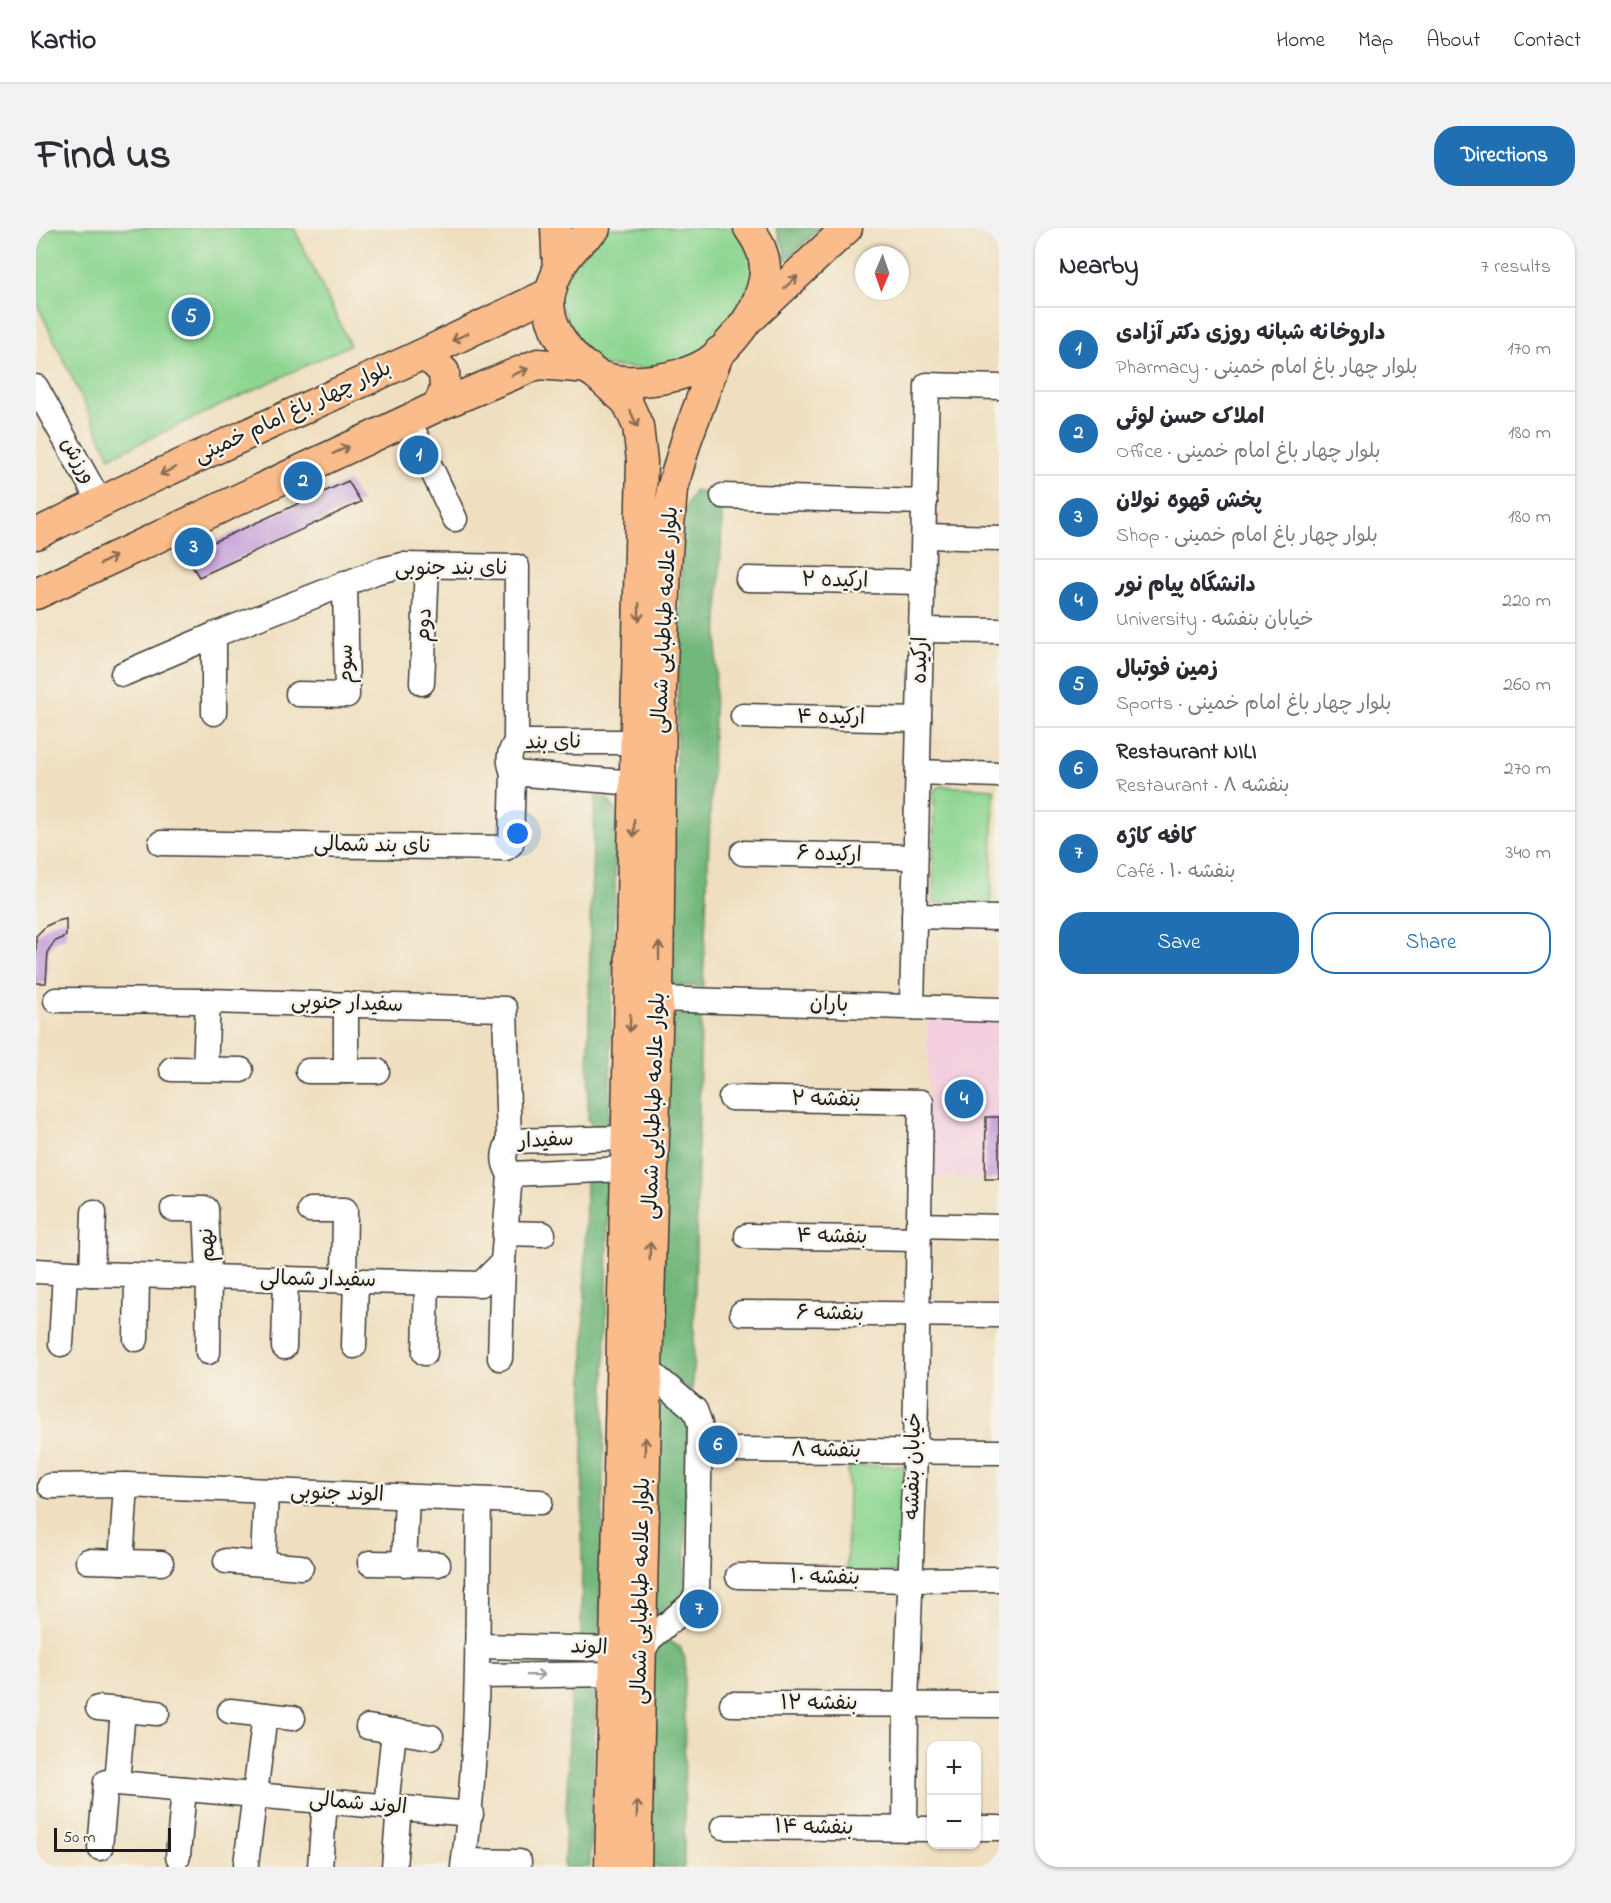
<!DOCTYPE html>
<html lang="en">
<head>
<meta charset="utf-8">
<style>
	body { margin:0; font-family:"Indie Flower","Playpen Sans Arabic",sans-serif; background:#f2f2f3; color:#2b2b33 }
	.controls { position:absolute; right:18px; bottom:18px; display:grid; overflow:hidden; border-radius:12px; box-shadow:0 2px 4px #0004 }
	.controls button { width:54px; height:54px; display:grid; place-items:center; padding:0; border:0; border-bottom:2px solid #e1e1e2; background:#fff; color:#2b2b33; font:30px sans-serif }
	.compass { position:absolute; left:819px; top:18px; width:54px; height:54px; border-radius:50%; background:#fff; box-shadow:0 2px 4px #0004; rotate:182deg }
	.scale { position:absolute; left:18px; bottom:15px; width:117px; box-sizing:border-box; padding-left:6px; border:3px solid #1c1c1c; border-top:0; font-size:16px; line-height:21px; white-space:nowrap; color:#1c1c1c; -webkit-text-stroke:4px #f7f3e8; paint-order:stroke }
	.you { position:absolute; left:482px; top:606px; width:21px; height:21px; margin:-15px; border:4px solid #fff; border-radius:50%; background:#1a73e8; box-shadow:0 0 0 9px #1a73e833 }
	.badge { display:grid; place-items:center; width:39px; height:39px; border-radius:50%; background:#1f6fb2; color:#fff; font-size:20px; font-weight:700 }
	.pin { position:absolute; translate:-50% -50%; border:3px solid #fff; box-shadow:0 2px 6px #0006 }
	.list { margin:0; padding:0; list-style:none }
	h2 { display:flex; justify-content:space-between; align-items:center; height:78px; margin:0; padding:0 24px; font-size:26px }
	h2 small { font-size:20px; font-weight:400; color:#7c7c81 }
	.list li { display:grid; grid-template-columns:39px 1fr auto; gap:18px; align-items:center; box-sizing:border-box; height:84px; padding:0 24px; border-top:2px solid #e1e1e2 }
	.list b { display:block; font-size:22px; white-space:nowrap }
	.list p { margin:0; font-size:20px; white-space:nowrap; color:#7c7c81 }
	.list em { font-size:20px; font-style:normal; color:#7c7c81 }
	.actions { display:flex; gap:12px; padding:18px 24px }
	.actions a { flex:1; padding:14px 0; border:2px solid #1f6fb2; border-radius:24px; text-align:center; font-size:21px; color:#1f6fb2 }
	.actions .main { background:#1f6fb2; color:#fff }
	.map { position:relative; flex:none; width:963px; height:1639px; overflow:hidden; border-radius:24px }
	header { display:flex; align-items:center; gap:36px; box-sizing:border-box; height:84px; padding:0 30px; background:#fff; border-bottom:2px solid #e1e1e2 }
	header strong { font-size:28px }
	nav { display:flex; gap:33px; margin-inline-start:auto; font-size:21px }
	.intro { display:flex; align-items:center; justify-content:space-between; box-sizing:border-box; height:144px; padding:0 36px }
	h1 { margin:0; font-size:42px }
	.button { padding:15px 27px; border-radius:24px; background:#1f6fb2; color:#fff; font-size:21px; font-weight:700 }
	main { display:flex; gap:36px; padding:0 36px }
	aside { flex:1; background:#fff; border-radius:24px; box-shadow:0 2px 4px #0004 }
	.map>svg:first-child { display:block }
	.built { fill:#f3cfdf }
	.green { fill:#8dd691; stroke:#547956; stroke-width:1.5 }
	.forest { fill:#72b77b; stroke:#476a4c; stroke-width:1.5 }
	.building { fill:#bf94d9 }
	.lines { fill:none; stroke-linecap:round; stroke-linejoin:round }
	.minor-casing { stroke:#3c3935; stroke-width:27 }
	.major-casing { stroke:#3c3935; stroke-width:33 }
	.minor { stroke:#fff; stroke-width:24 }
	.major { stroke:#f9bc8a; stroke-width:30 }
	.oneway { stroke:#8a6c53 }
	.oneway2 { stroke:#999 }
	.labels { text-anchor:middle; dominant-baseline:central; stroke-width:5; stroke-linejoin:round; paint-order:stroke }
	.street-label { font-size:21px; fill:#1c1c1c; stroke:#f7f3e8 }
</style>
</head>
<body>
<header>
<strong>Kartio</strong>
<nav><a>Home</a><a>Map</a><a>About</a><a>Contact</a></nav>
</header>
<div class="intro"><h1>Find us</h1><a class="button">Directions</a></div>
<main>
<div class="map">
<svg width="963" height="1639" viewBox="0 0 963 1639">
	<rect width="100%" height="100%" fill="#f7f3e8"/>
	<filter id="ink" filterUnits="userSpaceOnUse"><feTurbulence type="fractalNoise" baseFrequency=".0167" numOctaves="2"/><feDisplacementMap in="SourceGraphic" scale="12" xChannelSelector="R" yChannelSelector="G"/><feConvolveMatrix kernelMatrix="1 2 1 2 8 2 1 2 1" color-interpolation-filters="sRGB"/></filter>
	<filter id="wash" filterUnits="userSpaceOnUse"><feTurbulence type="fractalNoise" baseFrequency=".008" numOctaves="4" result="noise"/><feDisplacementMap in="SourceGraphic" scale="24" xChannelSelector="R" yChannelSelector="G"/><feGaussianBlur stdDeviation="1.35" result="paint"/><feColorMatrix in="noise" values="0 0 0 0 0 0 0 0 0 0 0 0 0 0 0 0 0 1.4 0 .05"/><feComposite in="paint" operator="in"/></filter>
	<g filter="url(#wash)">
		<rect width="100%" height="100%" fill="#efdfc0"/>
		<path class="built" d="M 891,792 L 963,793 L 963,951 L 893,949 Z"/>
		<g class="green">
			<path d="M 0,0 L 258,0 L 314,117 L 74,229 L 0,74 Z"/>
			<path d="M 572,0 L 702,0 L 718,27 L 717,57 L 682,111 L 634,141 L 566,138 L 545,123 L 522,72 L 532,42 Z"/>
			<path d="M 905,558 L 958,561 L 955,676 L 897,675 L 898,563 Z"/>
			<path d="M 812,1238 L 868,1238 L 868,1344 L 811,1344 Z"/>
		</g>
		<g class="forest">
			<path d="M 740,0 L 784,0 L 749,33 L 749,23 Z"/>
			<path d="M 658,263 L 687,268 L 667,759 L 634,757 L 646,309 L 648,282 Z"/>
			<path d="M 559,569 L 570,570 L 581,583 L 573,897 L 557,899 L 552,891 L 554,697 Z"/>
			<path d="M 641,787 L 665,787 L 657,1154 L 655,1163 L 618,1136 L 631,792 Z"/>
			<path d="M 573,949 L 564,1413 L 545,1413 L 550,950 Z"/>
			<path d="M 621,1166 L 647,1183 L 652,1193 L 649,1363 L 646,1381 L 615,1392 Z"/>
			<path d="M 631,1412 L 644,1419 L 649,1431 L 648,1639 L 608,1639 L 612,1429 L 620,1415 Z"/>
			<path d="M 545,1460 L 560,1466 L 554,1639 L 528,1639 L 535,1462 Z"/>
		</g>
		<g id="blocks">
			<g class="building">
				<path d="M 312,253 L 325,274 L 163,349 L 149,327 Z"/>
				<path d="M 30,691 L 30,708 L 18,714 L 12,723 L 10,755 L 0,755 L 0,708 L 10,698 L 21,693 Z"/>
				<path d="M 950,889 L 963,889 L 963,951 L 949,951 Z"/>
			</g>
		</g>
	</g>
	<g filter="url(#ink)">
		<use href="#blocks" fill-opacity="0" stroke="#3c3935" stroke-width="1.5"/>
		<g class="lines">
			<g class="minor-casing">
				<g id="minor">
					<path d="M 0,159 L 65,276"/>
					<path d="M 372,191 L 419,291"/>
					<path d="M 687,268 L 889,274"/>
					<path d="M 888,308 L 963,310"/>
					<path d="M 712,351 L 887,354"/>
					<path d="M 885,402 L 963,403"/>
					<path d="M 178,407 L 178,485"/>
					<path d="M 87,446 L 178,407 L 342,343 L 367,337 L 481,339 L 480,514"/>
					<path d="M 386,455 L 391,338"/>
					<path d="M 262,466 L 311,467 L 309,355"/>
					<path d="M 707,488 L 883,492"/>
					<path d="M 882,544 L 963,547"/>
					<path d="M 599,555 L 477,545 C 472,532 472,526 480,514 L 600,514"/>
					<path d="M 125,615 L 470,620 L 475,616 L 477,545"/>
					<path d="M 707,625 L 879,629"/>
					<path d="M 878,688 L 963,690"/>
					<path d="M 622,771 L 963,782"/>
					<path d="M 20,772 L 172,773 L 469,781 L 473,913"/>
					<path d="M 310,776 L 310,843"/>
					<path d="M 876,779 L 891,157 L 963,159"/>
					<path d="M 136,841 L 205,842"/>
					<path d="M 169,841 L 172,773"/>
					<path d="M 272,843 L 341,843"/>
					<path d="M 695,870 L 885,874 L 879,1224 L 870,1477 L 869,1601"/>
					<path d="M 590,910 L 473,913 C 467,926 466,934 474,946 L 590,941"/>
					<path d="M 137,981 L 170,981 L 173,1049 L 172,1124"/>
					<path d="M 274,982 L 309,982 L 308,1053"/>
					<path d="M 882,997 L 963,999"/>
					<path d="M 469,1005 L 507,1006"/>
					<path d="M 711,1008 L 882,1011"/>
					<path d="M 0,1043 L 56,1046 L 445,1056 L 467,1034 L 474,946"/>
					<path d="M 56,1046 L 58,984"/>
					<path d="M 706,1085 L 963,1087"/>
					<path d="M 100,1111 L 101,1048"/>
					<path d="M 25,1116 L 29,1045"/>
					<path d="M 318,1118 L 320,1053"/>
					<path d="M 248,1119 L 250,1051"/>
					<path d="M 389,1125 L 391,1055"/>
					<path d="M 464,1130 L 467,1034"/>
					<path d="M 702,1222 L 963,1224"/>
					<path d="M 14,1258 L 90,1257 L 504,1274"/>
					<path d="M 52,1333 L 125,1335"/>
					<path d="M 190,1333 L 265,1339"/>
					<path d="M 85,1334 L 90,1257"/>
					<path d="M 227,1335 L 230,1263"/>
					<path d="M 334,1335 L 402,1336"/>
					<path d="M 368,1336 L 371,1269"/>
					<path d="M 702,1348 L 875,1352 L 963,1351"/>
					<path d="M 441,1418 L 580,1421 L 594,1425"/>
					<path d="M 442,1448 L 579,1446 L 604,1428 L 614,1411 L 656,1375 L 661,1365 L 664,1196 L 659,1182 L 611,1141"/>
					<path d="M 696,1476 L 963,1477"/>
					<path d="M 62,1480 L 121,1485"/>
					<path d="M 194,1483 L 257,1490"/>
					<path d="M 332,1499 L 395,1509"/>
					<path d="M 81,1555 L 87,1482"/>
					<path d="M 350,1579 L 358,1503"/>
					<path d="M 687,1599 L 896,1601"/>
					<path d="M 940,1600 L 963,1600"/>
					<path d="M 64,1620 L 70,1554 L 435,1586"/>
					<path d="M 142,1628 L 148,1561"/>
					<path d="M 428,1633 L 483,1634"/>
					<path d="M 210,1636 L 229,1487"/>
					<path d="M 284,1639 L 289,1573"/>
					<path d="M 358,1639 L 363,1580"/>
					<path d="M 427,1639 C 444,1518 441,1395 443,1272"/>
				</g>
			</g>
			<g class="major-casing">
				<g id="major">
					<path d="M 520,0 L 522,43"/>
					<path d="M 559,0 C 539,16 521,37 515,62 C 506,94 534,131 560,146 C 587,161 649,151 674,133 C 689,122 709,98 718,81 C 733,49 734,29 713,0"/>
					<path d="M 718,87 L 811,0"/>
					<path d="M 385,127 L 398,134 L 408,144 L 409,162 L 402,178"/>
					<path d="M 561,147 L 591,174 L 602,198 L 606,233 L 574,1639"/>
					<path d="M 0,306 L 100,257 L 385,127 L 514,65"/>
					<path d="M 0,366 L 402,178 L 502,136 L 553,140"/>
					<path d="M 600,1639 L 611,1141 L 622,771 L 625,463 L 630,338 L 636,261 L 651,210 L 683,124"/>
				</g>
			</g>
			<use href="#minor" class="minor"/>
			<use href="#major" class="major"/>
		</g>
		<defs><path id="oneway-shaft" d="M-6 0H5M1.5-3L5.5 0L1.5 3" fill="none" stroke-width="1.6" stroke-linecap="round" stroke-linejoin="round" transform="scale(1.5)"/></defs>
		<g class="oneway">
			<use href="#oneway-shaft" transform="translate(755 54) rotate(-42)"/>
			<use href="#oneway-shaft" transform="translate(424 109) rotate(155)"/>
			<use href="#oneway-shaft" transform="translate(484 144) rotate(-22)"/>
			<use href="#oneway-shaft" transform="translate(598 191) rotate(66)"/>
			<use href="#oneway-shaft" transform="translate(305 222) rotate(-25)"/>
			<use href="#oneway-shaft" transform="translate(132 243) rotate(155)"/>
			<use href="#oneway-shaft" transform="translate(72 332) rotate(-27)"/>
			<use href="#oneway-shaft" transform="translate(603 384) rotate(91)"/>
			<use href="#oneway-shaft" transform="translate(598 600) rotate(91)"/>
			<use href="#oneway-shaft" transform="translate(623 723) rotate(-90)"/>
			<use href="#oneway-shaft" transform="translate(594 795) rotate(92)"/>
			<use href="#oneway-shaft" transform="translate(614 1023) rotate(-88)"/>
			<use href="#oneway-shaft" transform="translate(609 1218) rotate(-89)"/>
			<use href="#oneway-shaft" transform="translate(601 1581) rotate(-89)"/>
		</g>
		<use class="oneway2" href="#oneway-shaft" transform="translate(500 1447) rotate(-1)"/>
	</g>
	<g class="labels">
		<g class="street-label">
			<text transform="translate(257 185) rotate(-25)">بلوار چهار باغ امام خمینی</text>
			<text transform="translate(41 233) rotate(61)">ورزش</text>
			<text x="415" y="341">نای بند جنوبی</text>
			<text transform="translate(799 353) rotate(1)">ارکیده ۲</text>
			<text transform="translate(630 392) rotate(-87)">بلوار علامه طباطبایی شمالی</text>
			<text transform="translate(389 397) rotate(-87)">دوم</text>
			<text transform="translate(885 432) rotate(-89)">ارکیده</text>
			<text transform="translate(311 436) rotate(-91)">سوم</text>
			<text transform="translate(795 490) rotate(1)">ارکیده ۴</text>
			<text transform="translate(517 515) rotate(-1)">نای بند</text>
			<text transform="translate(336 618) rotate(1)">نای بند شمالی</text>
			<text transform="translate(793 627) rotate(2)">ارکیده ۶</text>
			<text transform="translate(311 776) rotate(2)">سفیدار جنوبی</text>
			<text transform="translate(793 777) rotate(2)">باران</text>
			<text transform="translate(790 872) rotate(1)">بنفشه ۲</text>
			<text transform="translate(619 878) rotate(-88)">بلوار علامه طباطبایی شمالی</text>
			<text transform="translate(510 913) rotate(-3)">سفیدار</text>
			<text transform="translate(796 1009) rotate(1)">بنفشه ۴</text>
			<text transform="translate(172 1017) rotate(-93)">نهم</text>
			<text transform="translate(282 1052) rotate(1)">سفیدار شمالی</text>
			<text transform="translate(794 1086) rotate(1)">بنفشه ۶</text>
			<text transform="translate(790 1223) rotate(1)">بنفشه ۸</text>
			<text transform="translate(878 1238) rotate(-89)">خیابان بنفشه</text>
			<text transform="translate(301 1266) rotate(2)">الوند جنوبی</text>
			<text transform="translate(789 1350) rotate(1)">بنفشه ۱۰</text>
			<text transform="translate(606 1363) rotate(-89)">بلوار علامه طباطبایی شمالی</text>
			<text transform="translate(553 1420) rotate(2)">الوند</text>
			<text x="783" y="1476">بنفشه ۱۲</text>
			<text transform="translate(322 1576) rotate(5)">الوند شمالی</text>
			<text transform="translate(778 1600) rotate(1)">بنفشه ۱۴</text>
		</g>
	</g>
</svg>
<div class="controls">
<button>+</button>
<button>−</button>
</div>
<svg class="compass" viewBox="-18 -18 36 36"><path d="M0-13l5 13h-10z" fill="#e53935"/><path d="M0 13l5-13h-10z" fill="#7c7c81"/></svg>
<div class="scale">50 m</div>
<div class="you"></div>
<div class="pin badge" style="left:383px;top:227px">1</div>
<div class="pin badge" style="left:267px;top:253px">2</div>
<div class="pin badge" style="left:158px;top:319px">3</div>
<div class="pin badge" style="left:928px;top:871px">4</div>
<div class="pin badge" style="left:155px;top:89px">5</div>
<div class="pin badge" style="left:682px;top:1217px">6</div>
<div class="pin badge" style="left:663px;top:1381px">7</div>
</div>
<aside>
<h2>Nearby<small>7 results</small></h2>
<ul class="list">
<li><span class="badge">1</span><div><b>داروخانه شبانه روزی دکتر آزادی</b><p>Pharmacy · بلوار چهار باغ امام خمینی</p></div><em>170 m</em></li>
<li><span class="badge">2</span><div><b>املاک حسن لوئی</b><p>Office · بلوار چهار باغ امام خمینی</p></div><em>180 m</em></li>
<li><span class="badge">3</span><div><b>پخش قهوه نولان</b><p>Shop · بلوار چهار باغ امام خمینی</p></div><em>180 m</em></li>
<li><span class="badge">4</span><div><b>دانشگاه پیام نور</b><p>University · خیابان بنفشه</p></div><em>220 m</em></li>
<li><span class="badge">5</span><div><b>زمین فوتبال</b><p>Sports · بلوار چهار باغ امام خمینی</p></div><em>260 m</em></li>
<li><span class="badge">6</span><div><b>Restaurant NILI</b><p>Restaurant · بنفشه ۸</p></div><em>270 m</em></li>
<li><span class="badge">7</span><div><b>کافه کاژه</b><p>Café · بنفشه ۱۰</p></div><em>340 m</em></li>
</ul>
<div class="actions"><a class="main">Save</a><a>Share</a></div>
</aside>
</main>
</body>
</html>
